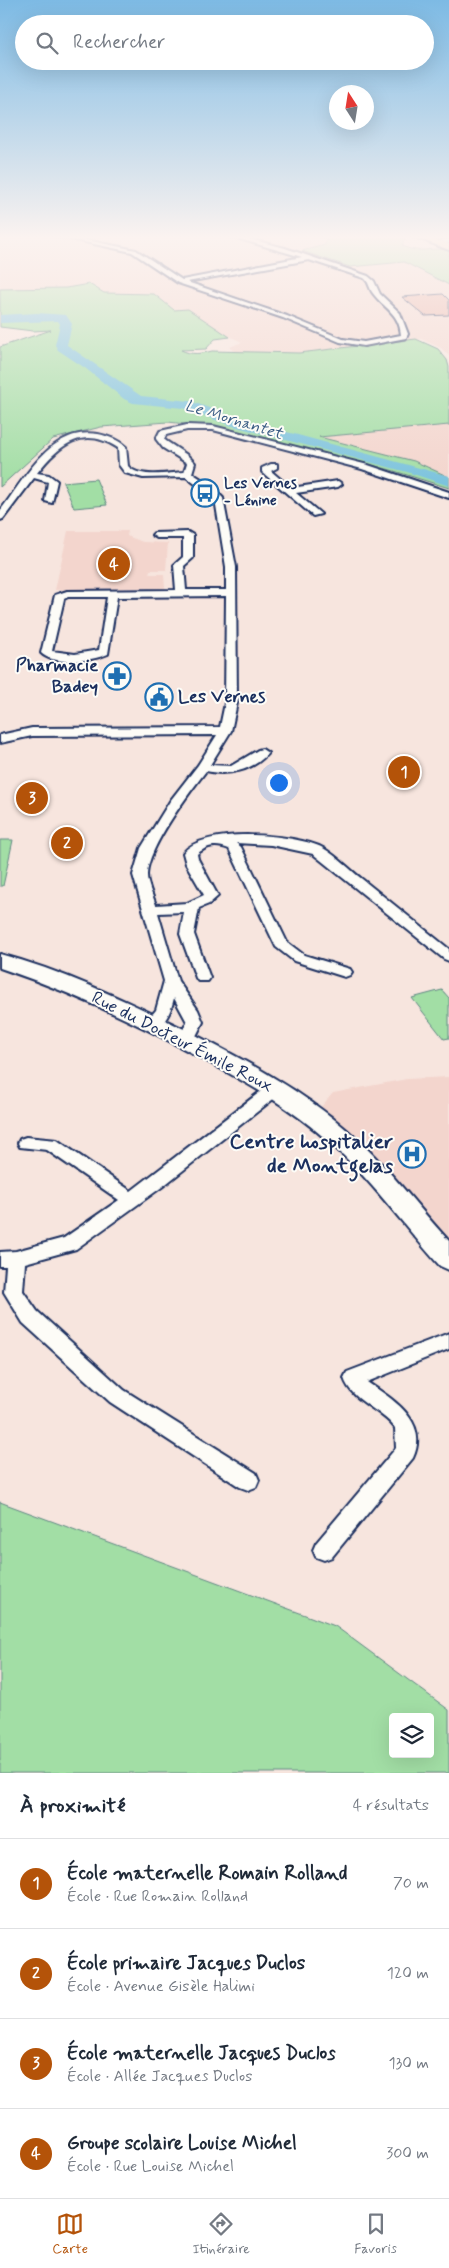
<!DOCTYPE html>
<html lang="fr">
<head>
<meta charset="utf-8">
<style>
	body { margin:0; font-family:Mynerve,sans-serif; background:#f2f2f3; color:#1f2937 }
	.controls { position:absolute; right:15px; bottom:15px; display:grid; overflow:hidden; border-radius:5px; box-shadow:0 5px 20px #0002 }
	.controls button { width:45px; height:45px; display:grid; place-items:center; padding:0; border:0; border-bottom:1px solid #e0e1e3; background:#fff; color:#1f2937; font:25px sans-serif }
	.compass { position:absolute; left:329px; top:85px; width:45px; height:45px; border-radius:50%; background:#fff; box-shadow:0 5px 20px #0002; rotate:348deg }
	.you { position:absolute; left:278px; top:782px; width:18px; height:18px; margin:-12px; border:4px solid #fff; border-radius:50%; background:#1a73e8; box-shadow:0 0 0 8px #1a73e833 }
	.badge { display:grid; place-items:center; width:32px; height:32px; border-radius:50%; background:#b45309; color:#fff; font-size:16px; font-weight:700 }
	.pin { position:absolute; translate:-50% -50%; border:2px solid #fff; box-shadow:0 1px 5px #0006 }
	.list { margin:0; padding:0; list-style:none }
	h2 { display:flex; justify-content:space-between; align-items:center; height:65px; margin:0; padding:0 20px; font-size:21px }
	h2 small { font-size:16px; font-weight:400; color:#747a83 }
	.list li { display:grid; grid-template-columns:32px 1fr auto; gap:15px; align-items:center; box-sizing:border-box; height:90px; padding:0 20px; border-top:1px solid #e0e1e3 }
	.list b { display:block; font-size:19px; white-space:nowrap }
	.list p { margin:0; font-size:16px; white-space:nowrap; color:#747a83 }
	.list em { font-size:16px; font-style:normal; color:#747a83 }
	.icon { flex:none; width:28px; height:28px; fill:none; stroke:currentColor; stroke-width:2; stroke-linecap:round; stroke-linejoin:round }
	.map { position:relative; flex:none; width:449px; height:1773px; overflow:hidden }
	.search { position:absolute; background:#fff; box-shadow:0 5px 20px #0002; left:15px; right:15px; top:15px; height:55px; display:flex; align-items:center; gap:12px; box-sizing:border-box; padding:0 18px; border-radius:28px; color:#747a83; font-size:19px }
	.sheet { height:425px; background:#fff }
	nav { display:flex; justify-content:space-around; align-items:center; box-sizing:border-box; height:70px; border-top:1px solid #e0e1e3; background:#fff; font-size:14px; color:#747a83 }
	nav a { display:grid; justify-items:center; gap:2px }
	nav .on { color:#b45309 }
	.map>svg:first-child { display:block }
	.built { fill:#f3d5cd }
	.green { fill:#a2dea5; stroke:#5e8682; fill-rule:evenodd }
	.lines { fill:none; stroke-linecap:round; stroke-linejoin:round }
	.river { fill:#7cc3dd; fill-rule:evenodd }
	.building { fill:#e9afa4; stroke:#1b2f5e }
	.street-casing { stroke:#1b2f5e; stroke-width:4 }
	.secondary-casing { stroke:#1b2f5e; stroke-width:4 }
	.primary-casing { stroke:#1b2f5e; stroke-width:4 }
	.street { fill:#fdfcf7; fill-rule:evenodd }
	.secondary { fill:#fdfcf7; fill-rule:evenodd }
	.primary { fill:#faddab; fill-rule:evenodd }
	.labels { text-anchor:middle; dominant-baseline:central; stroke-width:4; stroke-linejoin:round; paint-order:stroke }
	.far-poi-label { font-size:15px; font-weight:bold; fill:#1b2f5e; stroke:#fdfcf7; text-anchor:start }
	.far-water-label { font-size:16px; font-style:italic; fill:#385b84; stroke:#fdfcf7 }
	.poi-label { font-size:18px; font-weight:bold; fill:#1b2f5e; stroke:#fdfcf7; text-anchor:end }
	.street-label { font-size:18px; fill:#1b2f5e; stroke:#fdfcf7 }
	.near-poi-label { font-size:21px; font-weight:bold; fill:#1b2f5e; stroke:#fdfcf7; text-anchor:end }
</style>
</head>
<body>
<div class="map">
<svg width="449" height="1773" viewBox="0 0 449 1773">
	<rect width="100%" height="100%" fill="#f7e5de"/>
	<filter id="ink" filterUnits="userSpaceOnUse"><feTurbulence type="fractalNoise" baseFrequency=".02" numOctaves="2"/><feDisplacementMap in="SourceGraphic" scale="10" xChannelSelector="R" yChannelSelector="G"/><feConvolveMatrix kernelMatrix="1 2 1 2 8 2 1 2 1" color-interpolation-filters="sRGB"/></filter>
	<g filter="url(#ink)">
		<g class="built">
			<path d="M 0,236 L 320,236 L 327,239 L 325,245 L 303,251 L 347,267 L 404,262 L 449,285 L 449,356 L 441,348 L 421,339 L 299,353 L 235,352 L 230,347 L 242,342 L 174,310 L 154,294 L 104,293 L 89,284 L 66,288 L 0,289 Z"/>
			<path d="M 449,425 L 449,477 L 414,461 L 317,437 Z"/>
			<path d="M 68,531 L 128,531 L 127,536 L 143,542 L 168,543 L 166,570 L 150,570 L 149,574 L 164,574 L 165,589 L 133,588 L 55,590 Z"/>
			<path d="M 449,1077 L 449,1239 L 387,1166 L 351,1132 L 320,1108 L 333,1093 L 407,1079 Z"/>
		</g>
		<g class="green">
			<path d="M 320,236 L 402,236 L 405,240 L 402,245 C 418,256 432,245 449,251 L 449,285 L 404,262 L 350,267 L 302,251 L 325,245 L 327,239 Z"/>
			<path d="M 89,284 L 104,293 L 154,294 L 174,310 L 188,309 L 230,337 L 215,339 L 206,349 L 181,350 C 191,355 201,354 212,351 L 299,353 L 416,339 L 438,349 L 447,360 L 449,367 L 449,425 L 319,437 L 414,461 L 449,477 L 449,488 L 391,470 L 317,451 L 212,427 L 168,422 L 101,427 L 53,439 L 0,487 L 0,347 L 51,330 L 33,331 L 0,327 L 0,289 L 66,288 Z"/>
			<path d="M 96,479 L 107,505 L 74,508 L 63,482 Z"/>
			<path d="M 0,840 L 13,840 L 3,886 L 0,886 Z"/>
			<path d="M 442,990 L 449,998 L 449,1038 L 444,1039 L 412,998 Z"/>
			<path d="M 0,1502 L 335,1626 L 449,1710 L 449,1773 L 0,1773 ZM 393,1717 L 430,1717 L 430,1754 L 393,1754 Z"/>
		</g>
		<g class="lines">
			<path class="river" d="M 37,313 L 66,315 L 72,324 L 67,345 L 141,396 L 190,401 L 239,419 L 449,476 L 449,486 L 407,472 L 229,425 L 183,408 L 133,403 L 124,399 L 85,368 L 58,350 L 55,345 L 60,324 L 58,321 L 0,323 L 0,315 Z"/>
		</g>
		<path class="building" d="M 443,294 L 449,300 L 449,315 L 425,316 L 402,297 Z"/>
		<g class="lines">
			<g class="street-casing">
				<g id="street">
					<path d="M 56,236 L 66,236 L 136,250 L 182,280 L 302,257 L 229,236 L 238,236 L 285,248 L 368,276 L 374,281 L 380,294 L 400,313 L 408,334 L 406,338 L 364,346 L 340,342 L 283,318 L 178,283 L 132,252 ZM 309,260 L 364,278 C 369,282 369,287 372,292 C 384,309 399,312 401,335 L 364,342 L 343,339 L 287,316 L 187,282 Z"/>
					<path d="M 449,239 L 449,243 L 433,242 Z"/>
					<path d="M 187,425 L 213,426 L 368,465 L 449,492 L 449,498 L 362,469 L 213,430 L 187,430 L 166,435 L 164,439 L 166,441 L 187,455 L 195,463 L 192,473 L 209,484 L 223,498 L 236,567 L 237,703 L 231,731 L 210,765 L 231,766 L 258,750 L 262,749 L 268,753 C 253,771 228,776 206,771 C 189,793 147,848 147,875 C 147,884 153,896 156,905 L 187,903 L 204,895 L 186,864 L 183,853 C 203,826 296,834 323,848 C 337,856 350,870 362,879 C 391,902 420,926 449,949 L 449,961 L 444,959 L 313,854 L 271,845 L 236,843 L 241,847 L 287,942 L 304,955 L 350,969 L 352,972 L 350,975 L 345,977 L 294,961 L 276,947 L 229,849 C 216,844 208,845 197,854 L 198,859 L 218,896 L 209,904 L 199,908 L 194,934 L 210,978 L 208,981 L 198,981 L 196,978 L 180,934 L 184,912 L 158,913 L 178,981 L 198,1010 L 203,1022 L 192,1044 L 180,1044 L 178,1040 L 187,1022 L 174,998 C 171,1011 164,1031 148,1027 L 145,1023 L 156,1010 L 164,981 L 133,875 L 141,848 L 170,801 L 198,765 L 217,735 L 32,736 L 0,743 L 0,735 L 32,728 L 220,727 L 225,703 L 226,596 L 117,597 L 108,654 C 92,661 54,666 41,653 L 55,595 L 67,591 L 176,590 L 174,565 L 183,557 L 183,538 L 157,538 L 152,535 L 154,533 L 188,532 L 193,535 L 193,558 L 184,566 L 186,590 L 226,590 L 226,567 L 215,499 L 186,477 L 143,478 L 125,473 L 119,465 L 118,448 C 83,425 59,445 37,473 L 49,475 L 57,481 L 52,503 L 45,501 L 48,482 L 34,478 L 3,519 L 0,520 L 0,511 C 25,479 50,426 98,434 C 108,436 119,440 126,447 L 128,466 C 139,479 169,473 184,472 L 187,463 L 163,448 L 156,439 L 160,431 ZM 68,597 L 107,597 L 99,650 L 75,654 L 52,651 L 64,599 Z"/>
					<path d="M 271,464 L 277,464 L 277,468 L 271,471 L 291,488 L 338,481 L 342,484 L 338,487 L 296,493 L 321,514 L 313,516 L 262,472 L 262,468 Z"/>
					<path d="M 275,1083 L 281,1085 L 283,1089 L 281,1093 L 162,1187 L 76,1249 L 25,1263 L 23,1291 L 37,1311 L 124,1390 L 256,1473 L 259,1480 L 256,1487 L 248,1490 L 240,1487 L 110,1402 L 23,1323 L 4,1292 L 6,1266 L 0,1266 L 0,1252 L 16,1251 L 64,1238 L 119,1200 L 47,1150 L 20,1147 L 18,1143 L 20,1139 L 26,1137 L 57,1140 L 131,1191 L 269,1085 Z"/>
					<path d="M 449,1333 L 449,1349 L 367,1382 C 392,1399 430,1421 413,1458 L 332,1557 L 324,1560 L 316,1557 L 313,1550 L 316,1543 L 396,1448 L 395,1428 C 381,1409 351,1401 344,1378 L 347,1372 Z"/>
				</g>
			</g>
			<g class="secondary-casing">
				<path id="secondary" d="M 0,954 C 64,971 126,1001 186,1030 C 242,1059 299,1088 347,1130 C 385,1163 415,1204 449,1241 L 449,1270 L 440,1266 C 403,1225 371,1179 329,1142 C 288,1105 239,1078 190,1052 C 129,1019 66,990 0,968 Z"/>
			</g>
			<g class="primary-casing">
				<path id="primary" d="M 412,236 L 425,236 L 449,244 L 449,250 Z"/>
			</g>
			<use href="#street" class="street"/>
			<use href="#secondary" class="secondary"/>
			<use href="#primary" class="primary"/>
		</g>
	</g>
	<linearGradient id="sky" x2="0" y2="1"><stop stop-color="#7dbae4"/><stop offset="0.49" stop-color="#fbf3f0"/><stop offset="1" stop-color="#fbf3f0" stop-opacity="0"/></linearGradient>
	<rect width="449" height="484" fill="url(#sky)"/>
	<defs>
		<g id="bus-ring" transform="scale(1.4375)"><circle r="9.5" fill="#fdfcf7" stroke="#1f6fb2" stroke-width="1.5"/><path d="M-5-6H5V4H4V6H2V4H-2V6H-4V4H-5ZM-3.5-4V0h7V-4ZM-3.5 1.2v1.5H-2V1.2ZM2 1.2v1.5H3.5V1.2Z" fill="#1f6fb2"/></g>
		<g id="pharmacy-ring" transform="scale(1.4375)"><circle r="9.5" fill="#fdfcf7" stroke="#1f6fb2" stroke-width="1.5"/><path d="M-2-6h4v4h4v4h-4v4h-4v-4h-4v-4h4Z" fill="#1f6fb2"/></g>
		<g id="civic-ring" transform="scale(1.4375)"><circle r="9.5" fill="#fdfcf7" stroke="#1f6fb2" stroke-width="1.5"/><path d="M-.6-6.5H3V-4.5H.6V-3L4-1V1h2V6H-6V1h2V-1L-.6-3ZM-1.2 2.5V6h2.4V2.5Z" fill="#1f6fb2"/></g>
		<g id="hospital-ring" transform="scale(1.4375)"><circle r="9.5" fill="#fdfcf7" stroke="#1f6fb2" stroke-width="1.5"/><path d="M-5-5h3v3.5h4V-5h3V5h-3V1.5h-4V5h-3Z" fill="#1f6fb2"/></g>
	</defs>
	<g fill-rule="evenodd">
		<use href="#bus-ring" x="205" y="493"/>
		<use href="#pharmacy-ring" x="117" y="676"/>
		<use href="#civic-ring" x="159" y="697"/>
		<use href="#hospital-ring" x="412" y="1154"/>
	</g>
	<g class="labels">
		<g class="far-poi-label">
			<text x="224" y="484">Les Vernes<tspan x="224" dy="17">- Lénine</tspan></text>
		</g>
		<g class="far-water-label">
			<text transform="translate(234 420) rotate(17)">Le Mornantet</text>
		</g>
		<g class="poi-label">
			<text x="98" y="666">Pharmacie<tspan x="98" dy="21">Badey</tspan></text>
			<text x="178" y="697" text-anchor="start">Les Vernes</text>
		</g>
		<g class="street-label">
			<text transform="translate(182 1042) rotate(27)">Rue du Docteur Émile Roux</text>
		</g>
		<g class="near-poi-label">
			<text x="393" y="1142">Centre hospitalier<tspan x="393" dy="24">de Montgelas</tspan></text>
		</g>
	</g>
</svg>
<div class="controls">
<button><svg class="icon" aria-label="layers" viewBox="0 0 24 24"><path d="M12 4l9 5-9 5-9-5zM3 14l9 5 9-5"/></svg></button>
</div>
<svg class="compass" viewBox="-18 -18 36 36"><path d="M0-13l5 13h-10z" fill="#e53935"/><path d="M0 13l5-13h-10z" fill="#747a83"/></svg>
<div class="you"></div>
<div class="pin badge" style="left:404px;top:772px">1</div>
<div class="pin badge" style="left:67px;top:843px">2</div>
<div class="pin badge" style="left:32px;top:798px">3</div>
<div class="pin badge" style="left:114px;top:564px">4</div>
<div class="search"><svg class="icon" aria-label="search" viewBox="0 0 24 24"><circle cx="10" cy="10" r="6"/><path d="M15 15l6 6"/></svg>Rechercher</div>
</div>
<section class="sheet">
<h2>À proximité<small>4 résultats</small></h2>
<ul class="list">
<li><span class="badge">1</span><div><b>École maternelle Romain Rolland</b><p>École · Rue Romain Rolland</p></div><em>70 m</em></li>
<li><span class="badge">2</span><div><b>École primaire Jacques Duclos</b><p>École · Avenue Gisèle Halimi</p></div><em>120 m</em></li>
<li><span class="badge">3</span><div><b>École maternelle Jacques Duclos</b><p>École · Allée Jacques Duclos</p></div><em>130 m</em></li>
<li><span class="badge">4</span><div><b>Groupe scolaire Louise Michel</b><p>École · Rue Louise Michel</p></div><em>300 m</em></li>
</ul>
</section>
<nav>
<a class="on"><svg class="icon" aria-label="map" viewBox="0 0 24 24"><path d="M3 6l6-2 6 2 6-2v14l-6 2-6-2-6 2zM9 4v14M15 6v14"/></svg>Carte</a>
<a><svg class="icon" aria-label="directions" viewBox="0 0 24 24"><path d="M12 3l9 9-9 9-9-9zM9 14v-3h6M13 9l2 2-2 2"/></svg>Itinéraire</a>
<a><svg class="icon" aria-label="saved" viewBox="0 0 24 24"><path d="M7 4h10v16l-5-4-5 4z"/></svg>Favoris</a>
</nav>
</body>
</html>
